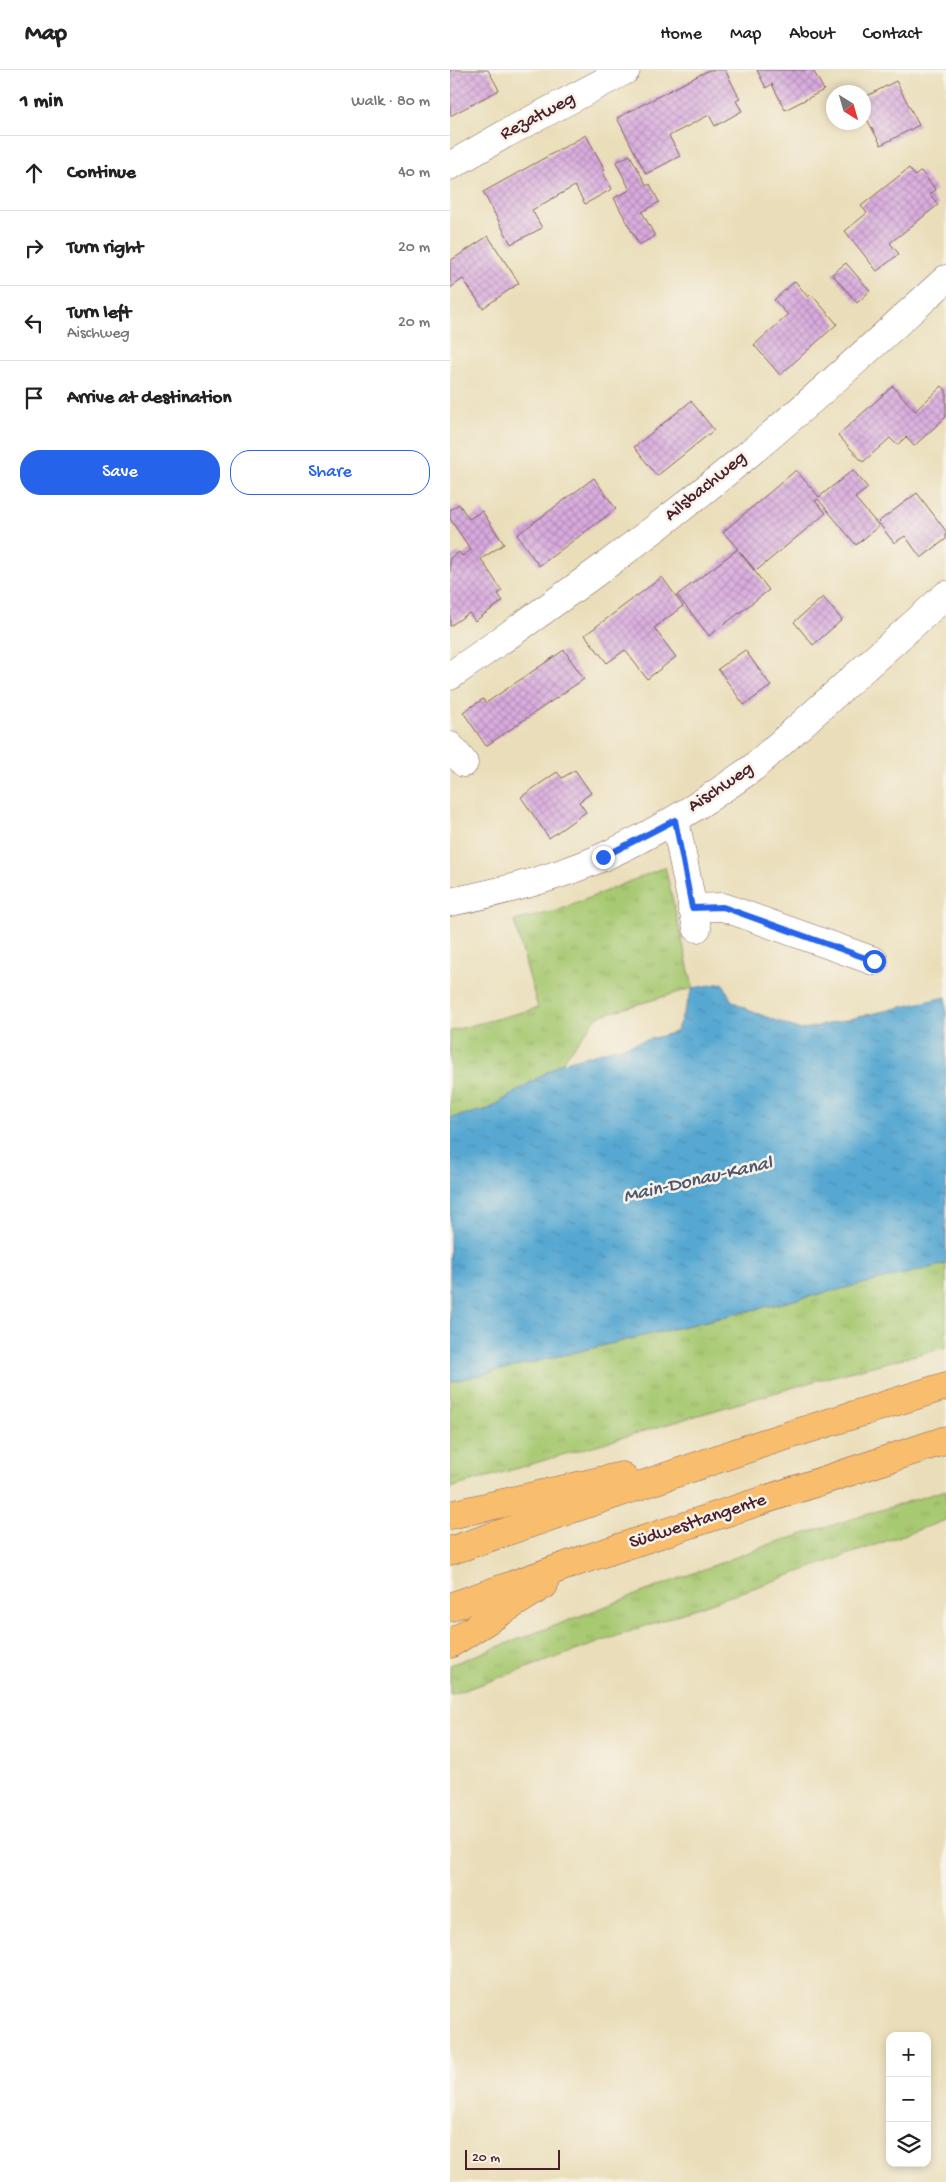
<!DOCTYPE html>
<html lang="en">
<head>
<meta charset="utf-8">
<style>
	body { margin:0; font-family:"Gochi Hand",sans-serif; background:#f6f6f6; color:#222 }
	.controls { position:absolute; right:15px; bottom:15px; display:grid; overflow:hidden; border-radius:10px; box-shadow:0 2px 8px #0003 }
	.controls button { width:45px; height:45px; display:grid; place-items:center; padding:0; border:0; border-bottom:1px solid #e0e0e0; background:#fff; color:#222; font:25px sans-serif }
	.compass { position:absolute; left:376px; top:15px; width:45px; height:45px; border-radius:50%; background:#fff; box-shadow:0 2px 8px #0003; rotate:143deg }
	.scale { position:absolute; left:15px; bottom:12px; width:95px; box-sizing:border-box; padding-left:5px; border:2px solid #4a1f2b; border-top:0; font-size:14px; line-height:18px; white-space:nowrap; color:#4a1f2b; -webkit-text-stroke:4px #f7f3e8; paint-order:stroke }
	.stop { position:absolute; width:15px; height:15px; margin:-11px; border:4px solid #2563eb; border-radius:50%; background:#fff }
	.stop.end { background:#2563eb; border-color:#fff; box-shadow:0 1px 5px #0008 }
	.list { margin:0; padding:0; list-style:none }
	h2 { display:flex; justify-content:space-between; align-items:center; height:65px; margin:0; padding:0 20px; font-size:21px }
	h2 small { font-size:16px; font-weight:400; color:#767676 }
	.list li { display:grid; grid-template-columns:32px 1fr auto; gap:15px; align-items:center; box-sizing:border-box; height:75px; padding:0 20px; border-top:1px solid #e0e0e0 }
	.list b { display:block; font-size:19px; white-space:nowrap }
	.list p { margin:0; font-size:16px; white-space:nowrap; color:#767676 }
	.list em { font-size:16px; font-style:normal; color:#767676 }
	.actions { display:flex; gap:10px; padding:15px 20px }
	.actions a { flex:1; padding:11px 0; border:1px solid #2563eb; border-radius:20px; text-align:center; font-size:18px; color:#2563eb }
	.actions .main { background:#2563eb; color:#fff }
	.icon { flex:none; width:28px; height:28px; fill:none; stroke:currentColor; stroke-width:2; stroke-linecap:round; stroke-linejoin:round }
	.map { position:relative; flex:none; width:496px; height:2112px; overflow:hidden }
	header { display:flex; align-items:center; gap:30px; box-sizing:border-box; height:70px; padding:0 25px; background:#fff; border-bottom:1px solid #e0e0e0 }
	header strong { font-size:24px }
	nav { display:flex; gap:28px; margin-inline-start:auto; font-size:18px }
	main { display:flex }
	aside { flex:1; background:#fff }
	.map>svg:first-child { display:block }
	.grass { fill:url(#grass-tufts); stroke:#78744e }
	.water { fill:url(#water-ripples); stroke:#50647e }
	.building { fill:url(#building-cross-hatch) }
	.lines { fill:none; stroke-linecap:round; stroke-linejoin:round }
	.minor-casing { stroke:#82625d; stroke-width:29 }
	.highway-casing { stroke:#82625d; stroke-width:29 }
	.minor { stroke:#fff; stroke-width:28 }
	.highway { stroke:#f9be6d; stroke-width:28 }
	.route { stroke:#2563eb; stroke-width:6 }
	.labels { text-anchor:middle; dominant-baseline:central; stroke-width:5; stroke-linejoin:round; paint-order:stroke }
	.street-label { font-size:19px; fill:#4a1f2b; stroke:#f7f3e8 }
	.water-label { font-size:20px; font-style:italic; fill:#4f566e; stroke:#f7f3e8 }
</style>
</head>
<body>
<header>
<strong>Map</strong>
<nav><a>Home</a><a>Map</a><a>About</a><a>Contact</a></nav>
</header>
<main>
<aside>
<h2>1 min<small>Walk · 80 m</small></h2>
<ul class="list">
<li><svg class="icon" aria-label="ahead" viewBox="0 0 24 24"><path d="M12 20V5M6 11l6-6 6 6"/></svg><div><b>Continue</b></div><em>40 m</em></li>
<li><svg class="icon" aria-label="right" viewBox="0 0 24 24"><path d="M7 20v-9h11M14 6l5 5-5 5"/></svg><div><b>Turn right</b></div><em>20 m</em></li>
<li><svg class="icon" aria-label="left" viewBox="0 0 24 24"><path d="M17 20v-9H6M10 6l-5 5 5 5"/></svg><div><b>Turn left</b><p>Aischweg</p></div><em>20 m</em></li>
<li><svg class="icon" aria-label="arrive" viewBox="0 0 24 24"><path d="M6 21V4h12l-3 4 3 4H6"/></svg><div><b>Arrive at destination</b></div></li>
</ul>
<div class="actions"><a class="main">Save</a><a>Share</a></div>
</aside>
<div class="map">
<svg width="496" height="2112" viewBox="0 0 496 2112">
	<defs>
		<pattern id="grass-tufts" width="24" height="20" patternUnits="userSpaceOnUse" patternTransform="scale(1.25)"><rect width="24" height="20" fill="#a7c971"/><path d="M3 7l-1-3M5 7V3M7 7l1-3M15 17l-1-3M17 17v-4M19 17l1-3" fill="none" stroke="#91ac62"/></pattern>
		<pattern id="water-ripples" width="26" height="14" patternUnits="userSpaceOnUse" patternTransform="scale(1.25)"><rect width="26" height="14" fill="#57a8d2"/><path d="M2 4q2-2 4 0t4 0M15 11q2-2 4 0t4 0" fill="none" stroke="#4a88ab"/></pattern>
		<pattern id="building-cross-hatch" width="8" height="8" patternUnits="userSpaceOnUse" patternTransform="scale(1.25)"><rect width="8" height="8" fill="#d8aade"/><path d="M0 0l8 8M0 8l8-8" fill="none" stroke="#b18ab4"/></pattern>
	</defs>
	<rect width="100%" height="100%" fill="#f7f3e8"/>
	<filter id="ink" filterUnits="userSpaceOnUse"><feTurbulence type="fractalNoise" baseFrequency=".02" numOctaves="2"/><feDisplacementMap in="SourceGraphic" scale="10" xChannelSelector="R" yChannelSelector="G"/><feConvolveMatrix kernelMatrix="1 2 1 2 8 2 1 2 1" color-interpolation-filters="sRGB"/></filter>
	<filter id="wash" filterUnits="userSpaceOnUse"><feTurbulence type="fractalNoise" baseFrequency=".0096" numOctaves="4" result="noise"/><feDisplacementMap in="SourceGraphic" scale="20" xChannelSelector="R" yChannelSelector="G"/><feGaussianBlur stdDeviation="1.12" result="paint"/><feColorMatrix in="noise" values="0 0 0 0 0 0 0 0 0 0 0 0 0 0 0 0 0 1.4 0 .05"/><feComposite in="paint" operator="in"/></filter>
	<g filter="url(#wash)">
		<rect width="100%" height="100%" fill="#eadeba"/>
		<g class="grass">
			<path d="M 215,797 L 243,918 L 148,946 L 111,993 L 39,1039 L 0,1048 L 0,961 L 88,938 L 64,851 L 107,841 Z"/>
			<path d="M 496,1194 L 496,1277 L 368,1310 L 0,1418 L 0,1312 Z"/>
			<path d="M 496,1420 L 496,1450 L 0,1625 L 0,1595 L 318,1475 Z"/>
		</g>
		<path class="water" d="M 273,913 L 281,930 L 298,940 L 351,960 L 496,927 L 496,1194 L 0,1312 L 0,1048 L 39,1039 L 111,993 L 226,962 L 243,918 Z"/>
		<g id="blocks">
			<g class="building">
				<path d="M 0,0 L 38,0 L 49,20 L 0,46 Z"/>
				<path d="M 259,0 L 275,0 L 290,29 L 286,31 L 292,41 L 265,56 L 259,45 L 219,66 L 230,86 L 196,104 L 167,48 Z"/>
				<path d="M 307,0 L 363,0 L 374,20 L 335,40 L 322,14 L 316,18 Z"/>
				<path d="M 446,11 L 469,55 L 431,75 L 413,42 L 413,28 Z"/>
				<path d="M 136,65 L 155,100 L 152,101 L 162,119 L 135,134 L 125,116 L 105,127 L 82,140 L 92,158 L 61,174 L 33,122 Z"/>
				<path d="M 180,85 L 197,116 L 200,114 L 209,132 L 192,142 L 205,166 L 189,175 L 164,128 L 180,120 L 166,92 Z"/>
				<path d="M 459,98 L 465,106 L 471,101 L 486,120 L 480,124 L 488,135 L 440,173 L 449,184 L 427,201 L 395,161 L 417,143 L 411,136 Z"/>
				<path d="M 38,166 L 69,213 L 33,238 L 13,209 L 0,218 L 0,191 Z"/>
				<path d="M 396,193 L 420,221 L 407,233 L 382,204 Z"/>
				<path d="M 345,211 L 358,227 L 361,224 L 387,254 L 330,305 L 304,275 L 338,245 L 324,230 Z"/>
				<path d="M 443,316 L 465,341 L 492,316 L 496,320 L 496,347 L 464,376 L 456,367 L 447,375 L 440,368 L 413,392 L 388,365 Z"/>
				<path d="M 241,331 L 264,360 L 207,406 L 184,377 Z"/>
				<path d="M 346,400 L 369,427 L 403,400 L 418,418 L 405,428 L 429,456 L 406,475 L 368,429 L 365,431 L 376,443 L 306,501 L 289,481 L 319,520 L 259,566 L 227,525 L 288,479 L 273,462 Z"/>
				<path d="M 144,408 L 166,439 L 89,496 L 67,465 Z"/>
				<path d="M 467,423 L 496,461 L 496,469 L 471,488 L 455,466 L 444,473 L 428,452 Z"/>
				<path d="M 9,434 L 19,449 L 32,441 L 54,474 L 31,489 L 52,521 L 48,524 L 53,531 L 25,551 L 19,543 L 0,556 L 0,488 L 9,482 L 12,486 L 21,480 L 0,449 L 0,440 Z"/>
				<path d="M 212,507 L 233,536 L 204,558 L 226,587 L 197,609 L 175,580 L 157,593 L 135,565 Z"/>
				<path d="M 373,527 L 392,550 L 363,575 L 344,552 Z"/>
				<path d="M 114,580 L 134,609 L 36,676 L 13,642 L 33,629 L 36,633 Z"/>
				<path d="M 295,580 L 321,616 L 294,635 L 268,599 Z"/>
				<path d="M 125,700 L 141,723 L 129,732 L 136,742 L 99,768 L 71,727 L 107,702 L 112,708 Z"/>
			</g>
		</g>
	</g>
	<g filter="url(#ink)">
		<use href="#blocks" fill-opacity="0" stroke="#82625d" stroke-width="1"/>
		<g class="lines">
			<g class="minor-casing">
				<g id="minor">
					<path d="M 0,96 L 55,64 L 176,0"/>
					<path d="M 0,606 C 101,536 201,465 295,387 C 364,330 430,269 496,209"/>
					<path d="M 0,676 L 14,693"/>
					<path d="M 225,750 L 247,858"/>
					<path d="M 0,832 C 51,822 106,808 153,787 C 207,763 257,731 304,697 L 496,525"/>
					<path d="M 242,838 L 273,837 L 424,891"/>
				</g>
			</g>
			<g class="highway-casing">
				<g id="highway">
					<path d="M 0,1445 L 172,1406"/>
					<path d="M 0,1481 L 314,1373 L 496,1316"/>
					<path d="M 0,1537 L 135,1489 L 496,1370"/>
					<path d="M 0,1574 L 94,1515"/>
				</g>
			</g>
			<use href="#minor" class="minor"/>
			<use href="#highway" class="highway"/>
		</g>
	</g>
	<g class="lines" filter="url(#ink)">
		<path class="route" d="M 153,787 L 225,750 L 242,838 L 273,837 L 424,891"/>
	</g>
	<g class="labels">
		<g class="street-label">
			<text transform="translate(88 47) rotate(-28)">Rezatweg</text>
			<text transform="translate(256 417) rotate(-39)">Ailsbachweg</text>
			<text transform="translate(271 718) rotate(-34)">Aischweg</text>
			<text transform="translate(248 1452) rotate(-18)">Südwesttangente</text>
		</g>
		<g class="water-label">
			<text transform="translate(248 1111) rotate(-13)">Main-Donau-Kanal</text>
		</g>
	</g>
</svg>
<div class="controls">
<button>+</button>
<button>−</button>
<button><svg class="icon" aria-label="layers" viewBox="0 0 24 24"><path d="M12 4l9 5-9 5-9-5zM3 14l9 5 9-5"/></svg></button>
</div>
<svg class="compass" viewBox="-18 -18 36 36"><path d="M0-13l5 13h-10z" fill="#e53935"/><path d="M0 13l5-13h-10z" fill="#767676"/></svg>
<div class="scale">20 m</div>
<div class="stop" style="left:424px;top:891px"></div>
<div class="stop end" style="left:153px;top:787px"></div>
</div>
</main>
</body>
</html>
